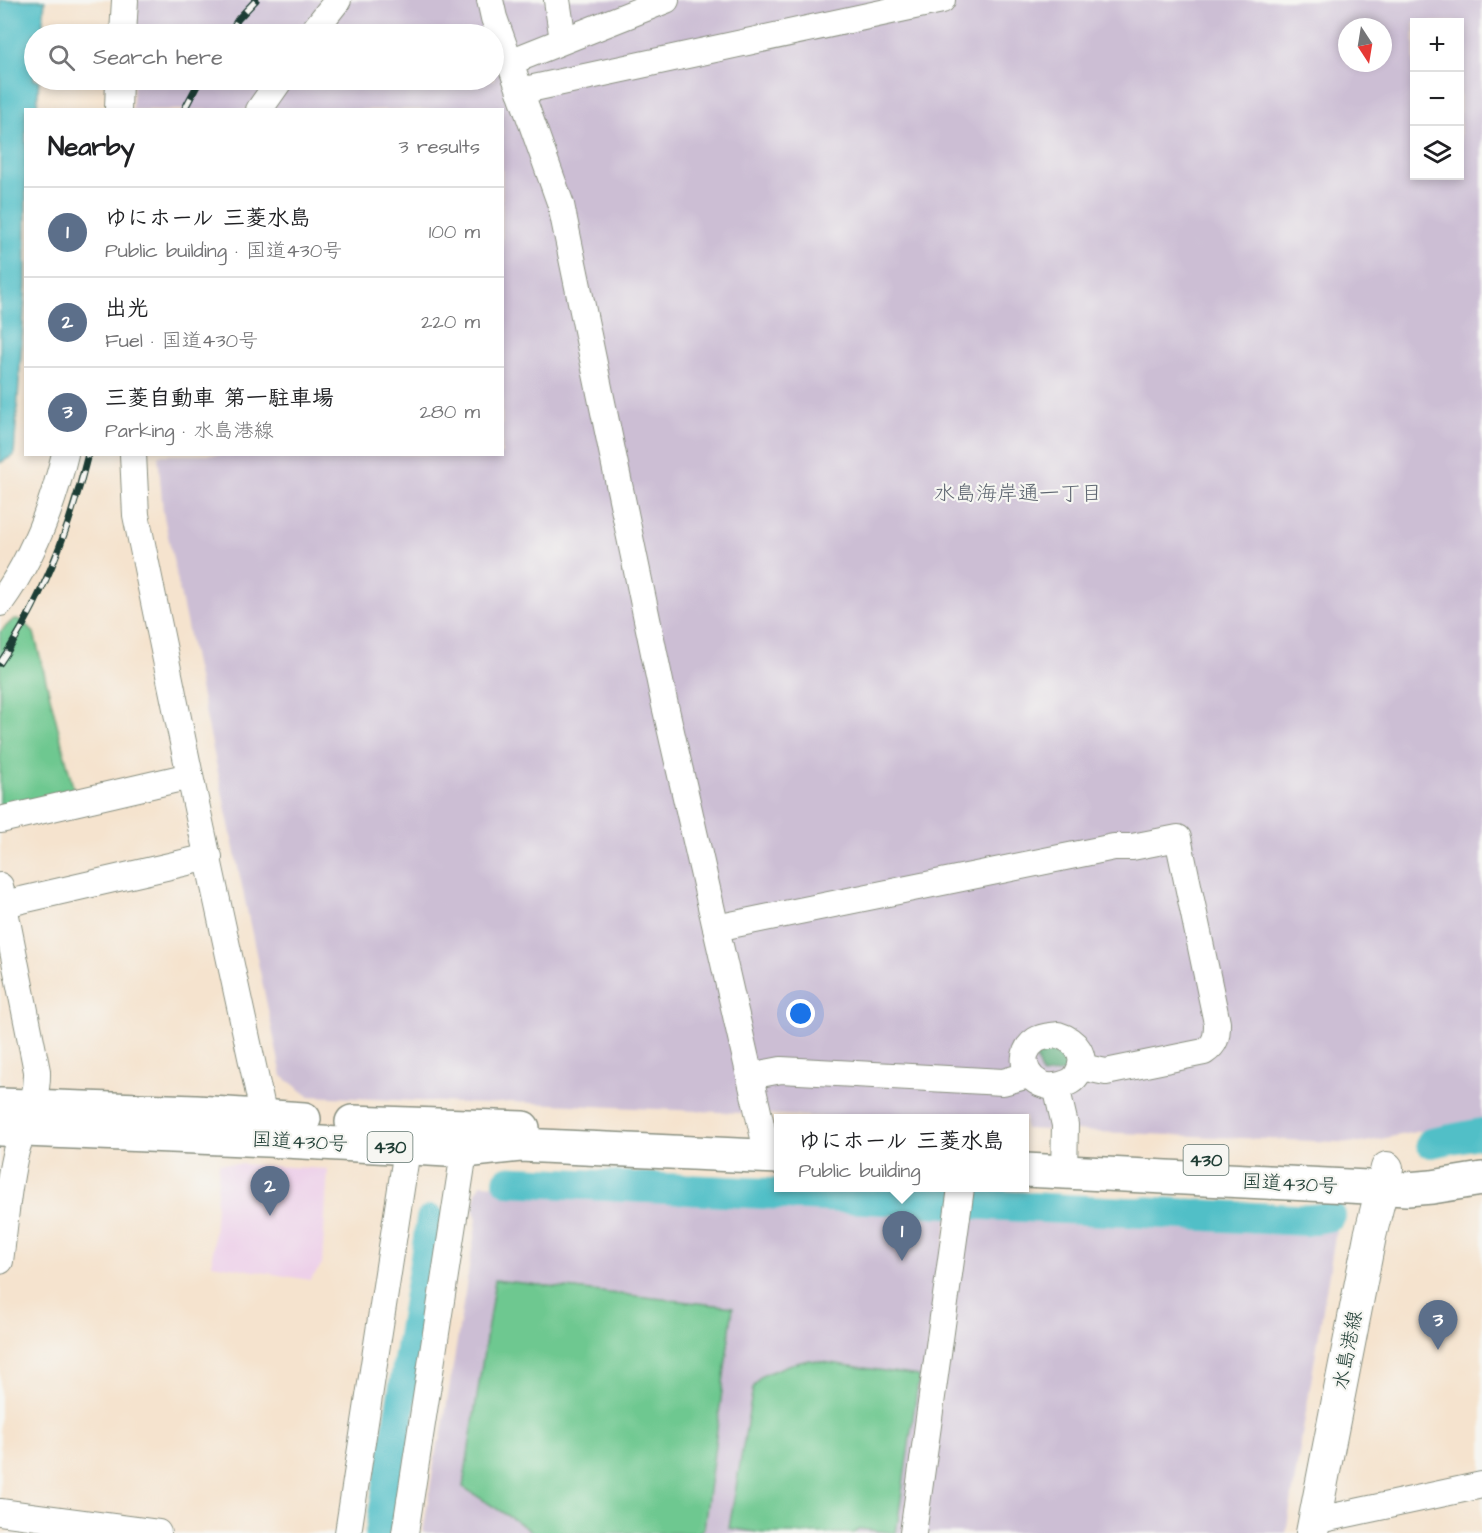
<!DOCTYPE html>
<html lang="en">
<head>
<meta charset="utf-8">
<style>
	body { margin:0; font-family:"Architects Daughter","Klee One",sans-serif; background:#f2f2f2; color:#202124 }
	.controls { position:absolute; right:18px; top:18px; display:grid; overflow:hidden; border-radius:0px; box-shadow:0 3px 9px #0003 }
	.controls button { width:54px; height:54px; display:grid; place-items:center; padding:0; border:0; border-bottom:2px solid #e0e0e0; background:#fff; color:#202124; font:30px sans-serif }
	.compass { position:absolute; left:1338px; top:18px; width:54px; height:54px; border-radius:50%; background:#fff; box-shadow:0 3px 9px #0003; rotate:168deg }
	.you { position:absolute; left:801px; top:1014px; width:21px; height:21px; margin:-15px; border:4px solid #fff; border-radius:50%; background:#1a73e8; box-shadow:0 0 0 9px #1a73e833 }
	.badge { display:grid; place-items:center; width:39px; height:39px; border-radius:50%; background:#111827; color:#fff; font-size:20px; font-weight:700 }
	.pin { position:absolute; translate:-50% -50px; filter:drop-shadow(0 2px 3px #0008) }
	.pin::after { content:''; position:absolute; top:32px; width:21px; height:18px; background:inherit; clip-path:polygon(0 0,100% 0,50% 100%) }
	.popup { position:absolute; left:774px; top:1114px; width:255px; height:78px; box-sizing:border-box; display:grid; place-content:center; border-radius:0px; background:#fff; filter:drop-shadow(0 2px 4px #0005); font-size:20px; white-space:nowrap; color:#757577 }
	.popup b { font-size:22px; color:#202124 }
	.popup::after { content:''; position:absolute; left:50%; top:100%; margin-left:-12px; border:12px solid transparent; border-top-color:#fff }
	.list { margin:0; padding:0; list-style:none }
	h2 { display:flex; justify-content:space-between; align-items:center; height:78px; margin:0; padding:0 24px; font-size:26px }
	h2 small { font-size:20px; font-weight:400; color:#757577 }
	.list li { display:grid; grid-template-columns:39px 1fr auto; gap:18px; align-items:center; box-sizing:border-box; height:90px; padding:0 24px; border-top:2px solid #e0e0e0 }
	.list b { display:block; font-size:22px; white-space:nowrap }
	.list p { margin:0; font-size:20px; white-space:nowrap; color:#757577 }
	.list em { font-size:20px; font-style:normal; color:#757577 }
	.icon { flex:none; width:33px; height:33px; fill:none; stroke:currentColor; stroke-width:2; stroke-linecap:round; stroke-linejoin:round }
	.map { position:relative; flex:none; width:1482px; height:1533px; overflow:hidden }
	.search { position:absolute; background:#fff; box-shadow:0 3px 9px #0003; left:24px; top:24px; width:480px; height:66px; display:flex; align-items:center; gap:15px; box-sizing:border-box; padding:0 21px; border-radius:33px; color:#757577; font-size:22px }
	.panel { position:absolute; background:#fff; box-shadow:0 3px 9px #0003; left:24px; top:108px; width:480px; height:348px; border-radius:0px }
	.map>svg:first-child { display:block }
	.built { fill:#edd0e9 }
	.industrial { fill:#ccbed4; fill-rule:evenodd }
	.green { fill:#6ec890; stroke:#468262; stroke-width:1.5 }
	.forest { fill:#5aac7a; stroke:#3c7457; stroke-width:1.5 }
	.water { fill:#51bfc7; stroke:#387e7e; stroke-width:1.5 }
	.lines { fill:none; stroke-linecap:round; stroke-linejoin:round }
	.stream { stroke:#51bfc7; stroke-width:5 }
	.river { stroke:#51bfc7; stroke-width:30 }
	.minor-casing { stroke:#8a9081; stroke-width:28 }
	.major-casing { stroke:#8a9081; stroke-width:34 }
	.highway-casing { stroke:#8a9081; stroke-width:36 }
	.minor { stroke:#fff; stroke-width:26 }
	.major { stroke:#fff; stroke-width:32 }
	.highway { stroke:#fff; stroke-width:33 }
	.rail-casing { stroke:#1f3d34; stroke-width:7 }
	.rail { stroke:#f6f6f2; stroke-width:4.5; stroke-dasharray:14; stroke-linecap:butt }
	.labels { text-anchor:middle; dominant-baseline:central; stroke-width:4.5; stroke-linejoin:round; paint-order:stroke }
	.shield { fill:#f6f6f2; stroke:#60746d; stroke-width:1.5 }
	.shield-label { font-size:18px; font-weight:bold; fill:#1f3d34 }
	.street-label { font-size:20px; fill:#1f3d34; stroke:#f6f6f2 }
	.neighbourhood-label { font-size:21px; fill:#5e6671; stroke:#f6f6f2 }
</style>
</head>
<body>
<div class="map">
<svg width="1482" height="1533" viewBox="0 0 1482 1533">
	<rect width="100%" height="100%" fill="#f6f6f2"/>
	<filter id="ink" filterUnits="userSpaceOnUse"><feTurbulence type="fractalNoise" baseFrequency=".0167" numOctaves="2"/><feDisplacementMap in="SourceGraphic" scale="12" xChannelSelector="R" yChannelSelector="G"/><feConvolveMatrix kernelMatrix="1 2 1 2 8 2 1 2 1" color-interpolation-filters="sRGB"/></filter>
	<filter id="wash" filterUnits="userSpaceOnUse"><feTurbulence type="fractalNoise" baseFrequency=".008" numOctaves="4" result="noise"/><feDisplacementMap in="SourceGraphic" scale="24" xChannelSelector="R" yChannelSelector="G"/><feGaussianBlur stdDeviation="1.35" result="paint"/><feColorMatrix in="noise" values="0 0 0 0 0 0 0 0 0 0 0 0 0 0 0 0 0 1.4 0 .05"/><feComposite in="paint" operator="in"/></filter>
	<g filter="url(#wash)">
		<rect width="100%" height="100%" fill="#f5e3ce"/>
		<path class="built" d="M 219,1163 L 328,1169 L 322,1265 L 310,1280 L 212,1264 Z"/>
		<g class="industrial">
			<path d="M 137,0 L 1482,0 L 1482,1119 L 1360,1143 L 1025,1129 L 1025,1118 L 846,1118 L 510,1102 L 485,1104 L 309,1096 L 282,1076 L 163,512 L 158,455 L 502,454 L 502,110 L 132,110 L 134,80 L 494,80 L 494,34 L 136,34 ZM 1414,22 L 1460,22 L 1460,176 L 1414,176 ZM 1347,27 L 1383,27 L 1383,63 L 1347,63 Z"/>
			<path d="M 481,1184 L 949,1209 L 903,1533 L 423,1533 L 437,1445 L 441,1439 L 477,1219 L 473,1209 L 476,1193 Z"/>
			<path d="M 967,1211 L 1304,1230 L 1337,1224 L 1286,1533 L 921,1533 Z"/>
		</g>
		<g class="green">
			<path d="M 14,619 L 21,620 L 34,633 L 74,791 L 0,811 L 0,632 Z"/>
			<path d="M 495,1280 L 733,1307 L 704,1528 L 698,1533 L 534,1533 L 463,1487 Z"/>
			<path d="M 809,1360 L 919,1376 L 896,1533 L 860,1529 L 854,1533 L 762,1533 L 729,1528 L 753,1388 L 761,1376 L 788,1365 Z"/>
		</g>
		<path class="forest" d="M 1047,1047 L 1067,1048 L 1072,1061 L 1064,1072 L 1042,1075 L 1035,1056 Z"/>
		<path class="water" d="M 0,0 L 45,0 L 42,34 L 34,34 L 34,80 L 39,80 L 37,109 L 26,110 L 26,284 L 14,455 L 0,463 Z"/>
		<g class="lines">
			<g class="stream">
				<path d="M 1425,1135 L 1482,1122"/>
				<path d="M 509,1168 L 779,1181"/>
				<path d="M 913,1188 L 953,1189"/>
				<path d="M 968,1190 C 1028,1193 1088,1203 1149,1199 L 1306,1207 L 1325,1205"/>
				<path d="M 371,1533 L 422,1219"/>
			</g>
			<g class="river">
				<path d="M 1431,1143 L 1482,1133"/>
				<path d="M 508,1181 L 1306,1221 L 1331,1216"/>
				<path d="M 380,1533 L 431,1220"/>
			</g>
		</g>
	</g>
	<g filter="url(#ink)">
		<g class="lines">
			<g class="minor-casing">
				<g id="minor">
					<path d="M 490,0 L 494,18 L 561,205 L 664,701 L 764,1138 L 762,1157"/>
					<path d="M 557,0 L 563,40"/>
					<path d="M 123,34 L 125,0"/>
					<path d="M 311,34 L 338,0"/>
					<path d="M 510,62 L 666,0"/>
					<path d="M 520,91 L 942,0"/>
					<path d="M 118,110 L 119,80"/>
					<path d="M 259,110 L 280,80"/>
					<path d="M 133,454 L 136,515 L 190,776 L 264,1117 L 266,1134"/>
					<path d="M 0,603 C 33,558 52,508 65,454"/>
					<path d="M 0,820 L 190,776"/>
					<path d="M 0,886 L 37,1071 C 38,1101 24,1123 16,1151 C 7,1186 5,1225 0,1261"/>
					<path d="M 0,905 L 209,857"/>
					<path d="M 716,928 L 1114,847 L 1132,847 L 1178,838 L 1217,1023 C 1217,1037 1216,1044 1204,1052 L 1106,1072 L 1081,1067"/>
					<path d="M 1058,1035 C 1075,1040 1088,1055 1078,1073 C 1074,1081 1068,1083 1060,1085 C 1031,1093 1011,1057 1036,1040 C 1042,1036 1051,1036 1058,1035 Z"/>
					<path d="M 750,1076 L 781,1070 L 1003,1082 L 1029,1075"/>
					<path d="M 1056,1086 L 1065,1125 L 1064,1172"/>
					<path d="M 0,1512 L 158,1533"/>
					<path d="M 1314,1521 L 1482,1485"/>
					<path d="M 348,1533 L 410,1130"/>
					<path d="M 405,1533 L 467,1133"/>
					<path d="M 913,1533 L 961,1188"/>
				</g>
			</g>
			<g class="major-casing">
				<path id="major" d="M 1312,1533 L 1370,1236 L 1387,1168"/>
			</g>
			<g class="highway-casing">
				<g id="highway">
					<path d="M 0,1105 L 196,1112 L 304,1119"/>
					<path d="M 352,1122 L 523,1128"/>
					<path d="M 0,1129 L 267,1140 L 465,1151 L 520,1145 L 779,1157"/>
					<path d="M 1025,1170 L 1407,1189 L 1432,1187 L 1482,1179"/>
				</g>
			</g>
			<use href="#minor" class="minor"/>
			<use href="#major" class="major"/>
			<use href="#highway" class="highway"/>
			<g class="rail-casing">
				<g id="rail">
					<path d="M 229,34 L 238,19 L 256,0"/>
					<path d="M 184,110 L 200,80"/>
					<path d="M 0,663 C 43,599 70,529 88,454"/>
				</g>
			</g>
			<use href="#rail" class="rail"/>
		</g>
	</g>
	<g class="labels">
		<g class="shield">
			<rect x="367.5" y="1132" width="45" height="30" rx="4.5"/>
			<rect x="1183.5" y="1145" width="45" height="30" rx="4.5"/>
		</g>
		<g class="shield-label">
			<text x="390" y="1147">430</text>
			<text x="1206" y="1160">430</text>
		</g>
		<g class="street-label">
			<text transform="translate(300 1142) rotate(3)">国道430号</text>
			<text transform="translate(1290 1184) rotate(3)">国道430号</text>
			<text transform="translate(1348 1350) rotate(-79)">水島港線</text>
		</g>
		<g class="neighbourhood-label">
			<text x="1018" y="493">水島海岸通一丁目</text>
		</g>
	</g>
</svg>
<div class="controls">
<button>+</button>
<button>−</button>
<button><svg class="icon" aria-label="layers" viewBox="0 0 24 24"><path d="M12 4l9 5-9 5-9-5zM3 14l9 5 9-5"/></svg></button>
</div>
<svg class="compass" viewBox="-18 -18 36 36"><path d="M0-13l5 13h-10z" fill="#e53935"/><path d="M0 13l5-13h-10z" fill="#757577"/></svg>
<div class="you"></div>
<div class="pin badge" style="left:902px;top:1261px;background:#5c6f8a">1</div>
<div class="popup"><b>ゆにホール 三菱水島</b>Public building</div>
<div class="pin badge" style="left:270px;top:1216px;background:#5c6f8a">2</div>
<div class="pin badge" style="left:1438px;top:1350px;background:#5c6f8a">3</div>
<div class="search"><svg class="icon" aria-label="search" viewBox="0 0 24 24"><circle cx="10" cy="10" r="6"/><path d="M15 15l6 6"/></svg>Search here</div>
<section class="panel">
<h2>Nearby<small>3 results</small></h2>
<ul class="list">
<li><span class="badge" style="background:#5c6f8a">1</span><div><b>ゆにホール 三菱水島</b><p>Public building · 国道430号</p></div><em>100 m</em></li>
<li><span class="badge" style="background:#5c6f8a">2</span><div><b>出光</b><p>Fuel · 国道430号</p></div><em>220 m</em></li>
<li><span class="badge" style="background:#5c6f8a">3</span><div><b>三菱自動車 第一駐車場</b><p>Parking · 水島港線</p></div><em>280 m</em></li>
</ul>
</section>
</div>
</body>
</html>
